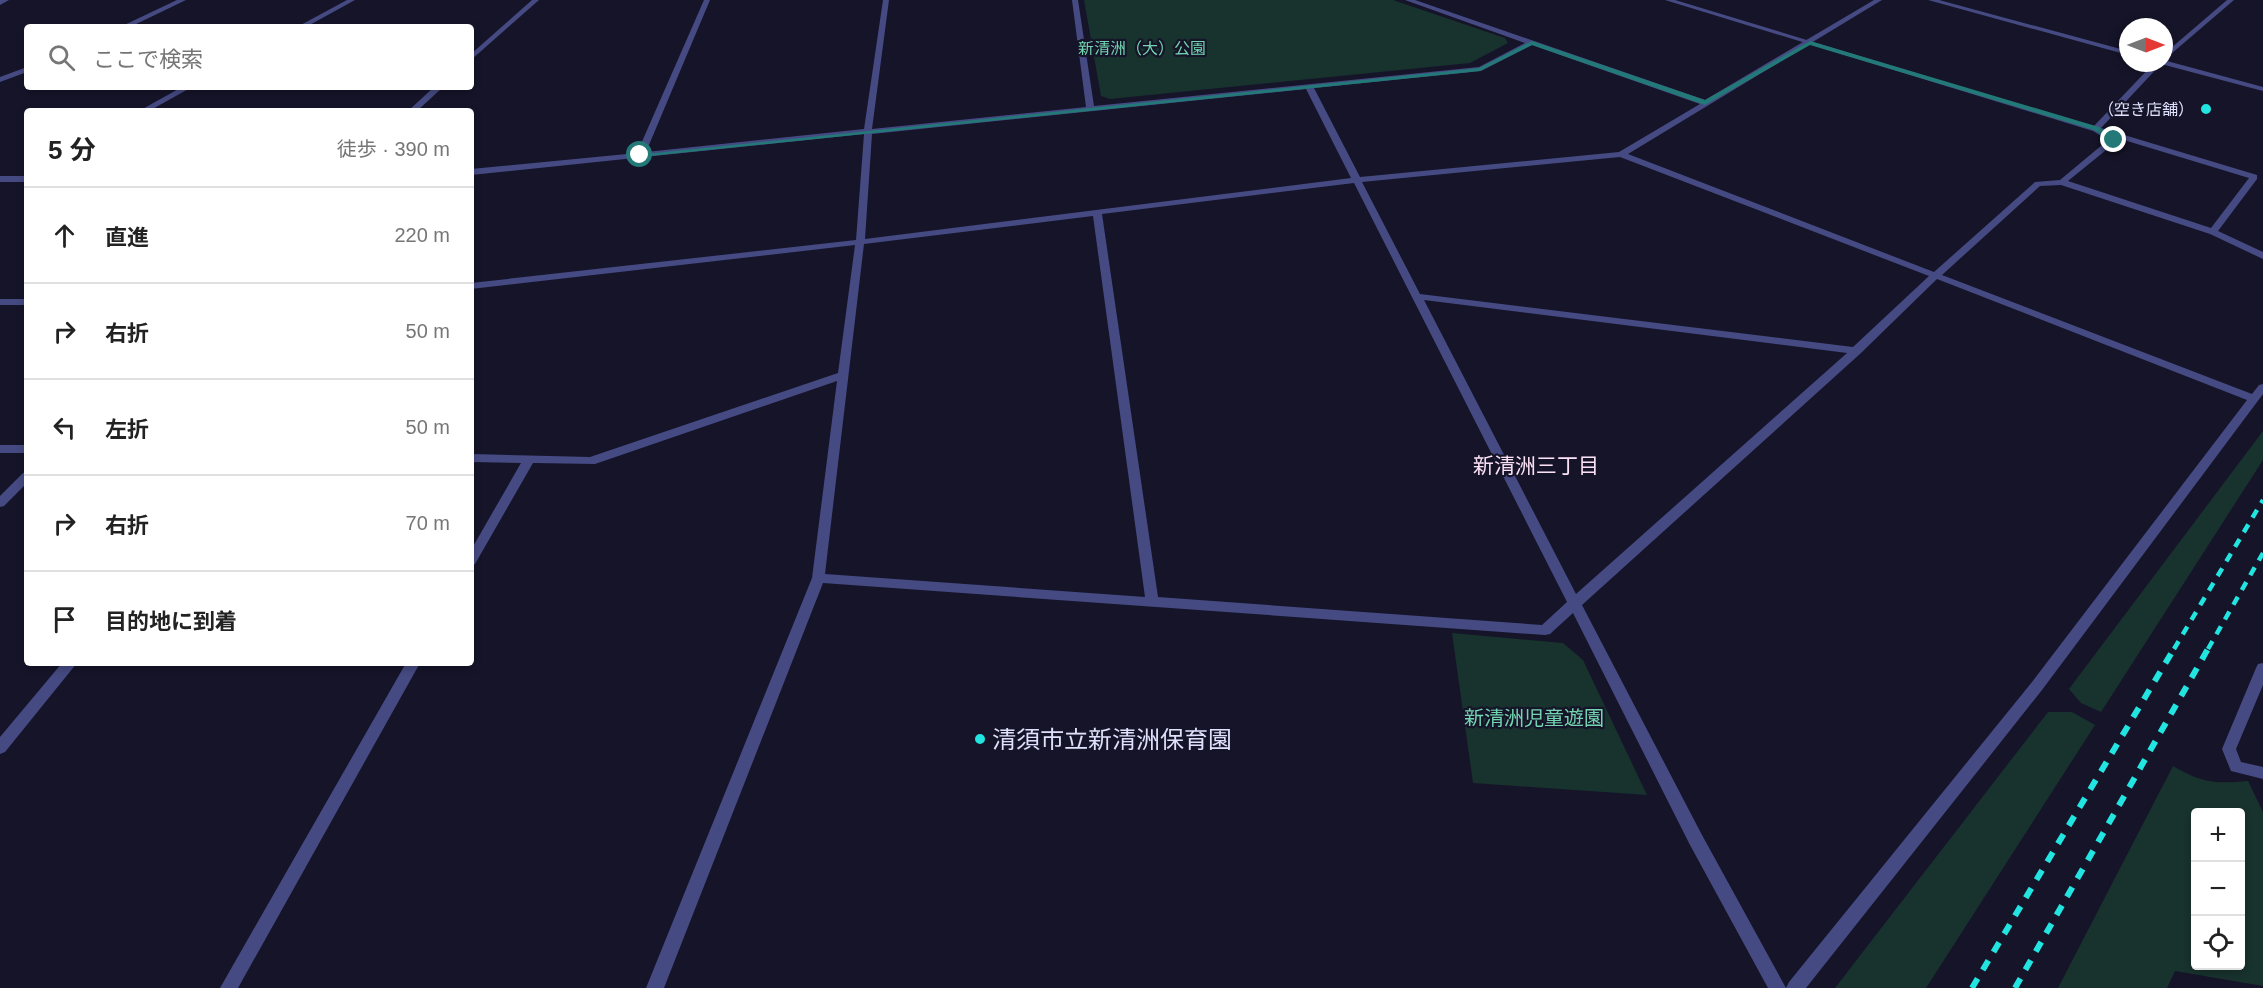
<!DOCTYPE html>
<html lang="ja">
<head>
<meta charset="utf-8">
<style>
	body { margin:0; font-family:Helvetica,"Noto Sans JP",sans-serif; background:#f2f2f2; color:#222 }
	.controls { position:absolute; right:18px; bottom:18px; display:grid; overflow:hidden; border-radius:6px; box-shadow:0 3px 9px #0003 }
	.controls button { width:54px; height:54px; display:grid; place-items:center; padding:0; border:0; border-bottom:2px solid #e0e0e0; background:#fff; color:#222; font:30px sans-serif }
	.compass { position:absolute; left:2119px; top:18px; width:54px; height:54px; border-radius:50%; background:#fff; box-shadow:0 3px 9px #0003; rotate:90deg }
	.stop { position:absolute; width:18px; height:18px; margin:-14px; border:4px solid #227977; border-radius:50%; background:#fff }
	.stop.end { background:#227977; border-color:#fff; box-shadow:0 2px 6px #0008 }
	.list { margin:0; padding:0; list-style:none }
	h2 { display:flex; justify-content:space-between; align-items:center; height:78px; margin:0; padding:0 24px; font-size:26px }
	h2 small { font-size:20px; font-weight:400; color:#767676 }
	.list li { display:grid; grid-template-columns:39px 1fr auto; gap:18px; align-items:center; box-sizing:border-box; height:96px; padding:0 24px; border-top:2px solid #e0e0e0 }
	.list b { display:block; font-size:22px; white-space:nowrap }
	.list em { font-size:20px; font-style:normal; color:#767676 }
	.icon { flex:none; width:33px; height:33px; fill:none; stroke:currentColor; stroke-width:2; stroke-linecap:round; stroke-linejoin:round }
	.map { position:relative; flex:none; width:2263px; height:988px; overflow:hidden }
	.search { position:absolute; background:#fff; box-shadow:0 3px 9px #0003; left:24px; top:24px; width:450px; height:66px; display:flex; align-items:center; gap:15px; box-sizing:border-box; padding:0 21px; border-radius:6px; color:#767676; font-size:22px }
	.panel { position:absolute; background:#fff; box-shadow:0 3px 9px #0003; left:24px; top:108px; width:450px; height:558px; border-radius:6px }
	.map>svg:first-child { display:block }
	.green { fill:#18322e; fill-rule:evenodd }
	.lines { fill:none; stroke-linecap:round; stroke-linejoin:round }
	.minor { fill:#454a82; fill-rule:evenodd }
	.tertiary { fill:#454a82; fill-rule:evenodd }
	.rail-far1 { stroke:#22e4e0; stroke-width:4.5; stroke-dasharray:9 8; stroke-linecap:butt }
	.rail { stroke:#22e4e0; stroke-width:6; stroke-dasharray:11 10; stroke-linecap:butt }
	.route { fill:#227977 }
	.poi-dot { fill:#22e4e0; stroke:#151429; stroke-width:2 }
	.labels { text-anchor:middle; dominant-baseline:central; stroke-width:4.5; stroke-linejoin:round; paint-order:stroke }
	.far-park-label { font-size:16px; fill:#73d4af; stroke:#151429 }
	.far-poi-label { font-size:16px; fill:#dfe0fb; stroke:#151429; text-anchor:end }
	.park-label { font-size:20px; fill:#73d4af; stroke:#151429 }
	.neighbourhood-label { font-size:21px; fill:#fbe1f5; stroke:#151429 }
	.near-poi-label { font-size:24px; fill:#dfe0fb; stroke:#151429; text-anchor:start }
</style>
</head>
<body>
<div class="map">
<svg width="2263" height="988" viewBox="0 0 2263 988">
	<rect width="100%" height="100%" fill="#151429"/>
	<g class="green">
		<path d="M 1084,0 L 1393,0 L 1505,38 L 1508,43 L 1470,63 L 1110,99 L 1101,96 Z"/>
		<path d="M 2263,431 L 2263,460 L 2101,712 L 2081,703 L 2069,689 Z"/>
		<path d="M 1452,633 L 1563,643 L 1583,660 L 1647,795 L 1473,783 Z"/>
		<path d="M 2048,712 L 2072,712 L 2095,725 L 1926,988 L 1835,988 Z"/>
		<path d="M 2173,766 C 2202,783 2215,784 2248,781 L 2263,812 L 2263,986 L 2175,971 L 2167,988 L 2058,988 ZM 2240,812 L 2240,966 L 2196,966 L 2196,812 Z"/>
	</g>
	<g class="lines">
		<g class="minor">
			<path d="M 0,0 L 9,0 L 0,5 Z"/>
			<path d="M 177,0 L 186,0 L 130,27 L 120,27 Z"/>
			<path d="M 347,0 L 355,0 L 306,27 L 297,27 Z"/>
			<path d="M 532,0 L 539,0 L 471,60 L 471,54 Z"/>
			<path d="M 704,0 L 710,0 L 646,152 L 864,129 L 883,0 L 889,0 L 872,129 L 1086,107 L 1072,0 L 1078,0 L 1094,106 L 1479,67 L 1525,43 L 1405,0 L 1415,0 L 1705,100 L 1874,0 L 1882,0 L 1628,154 L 1934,272 L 2035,182 L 2060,180 L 2108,140 L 2093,131 L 2093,127 L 2154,63 L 2167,61 L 2263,87 L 2263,91 L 2161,64 L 2101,128 L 2257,175 L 2257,179 L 2218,231 L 2263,252 L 2263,259 L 2210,234 L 2061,185 L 2040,186 L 1942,275 L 2252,394 L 2259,385 L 2263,384 L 2263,394 L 2042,690 L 1806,988 L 1786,988 L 1789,982 L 2032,682 L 2247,400 L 1937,279 L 1861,353 L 1582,605 L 1702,835 L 1786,988 L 1768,988 L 1690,845 L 1573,613 L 1550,634 L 1545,635 L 823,583 L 664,988 L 646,988 L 812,578 L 837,381 L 595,464 L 533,463 L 475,564 L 471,566 L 471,550 L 521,463 L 471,462 L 471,454 L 590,457 L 838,373 L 855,245 L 471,289 L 471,283 L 856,240 L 864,134 L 471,175 L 471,169 L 637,153 ZM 1532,45 L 1700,104 L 1619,152 L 1360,177 L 1314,88 L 1481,71 ZM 1306,89 L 1351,178 L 865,239 L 872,134 ZM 2114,137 L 2249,178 L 2211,228 L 2068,181 L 2116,142 L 2117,140 ZM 1620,157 L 1929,276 L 1853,347 L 1420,294 L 1362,182 ZM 1354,183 L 1567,602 L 1542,625 L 1158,597 L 1102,214 ZM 1093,216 L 1145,597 L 825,574 L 864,244 ZM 1424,300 L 1847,353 L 1576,594 Z"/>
			<path d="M 1928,0 L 1939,0 L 2128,51 L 2128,55 Z"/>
			<path d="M 2227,0 L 2234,0 L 2164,60 L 2164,54 Z"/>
			<path d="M 27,67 L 27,72 L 0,82 L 0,77 Z"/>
			<path d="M 182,87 L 192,87 L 149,111 L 139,111 Z"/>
			<path d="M 434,87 L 443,87 L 417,111 L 408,111 Z"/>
			<rect x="0" y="176" width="27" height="6"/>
			<rect x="0" y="299" width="27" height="6"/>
			<rect x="0" y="445" width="27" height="8"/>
			<path d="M 27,472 L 27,483 L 4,506 L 0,507 L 0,496 L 23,473 Z"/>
			<path d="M 62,663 L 77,663 L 5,752 L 0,754 L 0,737 Z"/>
			<path d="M 406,663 L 420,663 L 238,988 L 220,988 Z"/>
			<path d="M 2263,663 L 2263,685 L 2236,749 L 2241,762 L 2263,767 L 2263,779 L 2231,771 L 2222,749 L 2256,668 L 2258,664 Z"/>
		</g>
		<path class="tertiary" d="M 1665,0 L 1675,0 L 2100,129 L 2093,131 Z"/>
		<g class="rail-far1">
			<path d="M 2174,649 L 2263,500"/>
			<path d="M 2208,649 L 2263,553"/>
		</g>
		<g class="rail">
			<path d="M 1972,988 L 2175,647"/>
			<path d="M 2015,988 L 2209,647"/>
		</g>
	</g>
	<path class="route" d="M 1532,41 L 1705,100 L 1810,41 L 2099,127 L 2117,140 L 2111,141 L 2094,130 L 1810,45 L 1705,105 L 1532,45 L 1480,71 L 640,157 L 636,155 L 1479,68 Z"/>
	<g class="poi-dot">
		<circle cx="2206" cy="109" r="6"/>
		<circle cx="980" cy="739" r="6"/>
	</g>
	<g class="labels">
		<g class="far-park-label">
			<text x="1142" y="48">新清洲（大）公園</text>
		</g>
		<g class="far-poi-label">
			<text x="2194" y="109">（空き店舗）</text>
		</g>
		<g class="park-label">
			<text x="1534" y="718">新清洲児童遊園</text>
		</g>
		<g class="neighbourhood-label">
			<text x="1536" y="465">新清洲三丁目</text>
		</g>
		<g class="near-poi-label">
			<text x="992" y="739">清須市立新清洲保育園</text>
		</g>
	</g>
</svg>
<div class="controls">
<button>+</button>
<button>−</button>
<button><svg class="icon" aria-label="locate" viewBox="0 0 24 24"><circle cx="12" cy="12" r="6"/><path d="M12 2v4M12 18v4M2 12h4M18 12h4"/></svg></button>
</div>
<svg class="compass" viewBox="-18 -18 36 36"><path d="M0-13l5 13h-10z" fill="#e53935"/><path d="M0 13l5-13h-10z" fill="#767676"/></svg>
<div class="stop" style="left:640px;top:155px"></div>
<div class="stop end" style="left:2114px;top:140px"></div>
<div class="search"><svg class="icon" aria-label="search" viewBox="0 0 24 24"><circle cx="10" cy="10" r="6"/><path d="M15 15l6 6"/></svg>ここで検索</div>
<section class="panel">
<h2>5 分<small>徒歩 · 390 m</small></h2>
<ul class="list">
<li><svg class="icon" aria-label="ahead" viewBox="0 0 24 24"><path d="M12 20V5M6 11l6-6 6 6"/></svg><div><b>直進</b></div><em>220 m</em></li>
<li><svg class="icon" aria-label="right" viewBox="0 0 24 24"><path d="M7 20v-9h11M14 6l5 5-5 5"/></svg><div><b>右折</b></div><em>50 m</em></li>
<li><svg class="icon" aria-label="left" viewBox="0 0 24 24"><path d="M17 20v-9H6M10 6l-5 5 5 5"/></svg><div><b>左折</b></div><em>50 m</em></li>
<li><svg class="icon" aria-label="right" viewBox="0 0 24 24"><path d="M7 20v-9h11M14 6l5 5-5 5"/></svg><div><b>右折</b></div><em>70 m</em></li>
<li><svg class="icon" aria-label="arrive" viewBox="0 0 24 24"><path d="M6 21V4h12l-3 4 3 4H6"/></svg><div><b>目的地に到着</b></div></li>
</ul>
</section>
</div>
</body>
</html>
